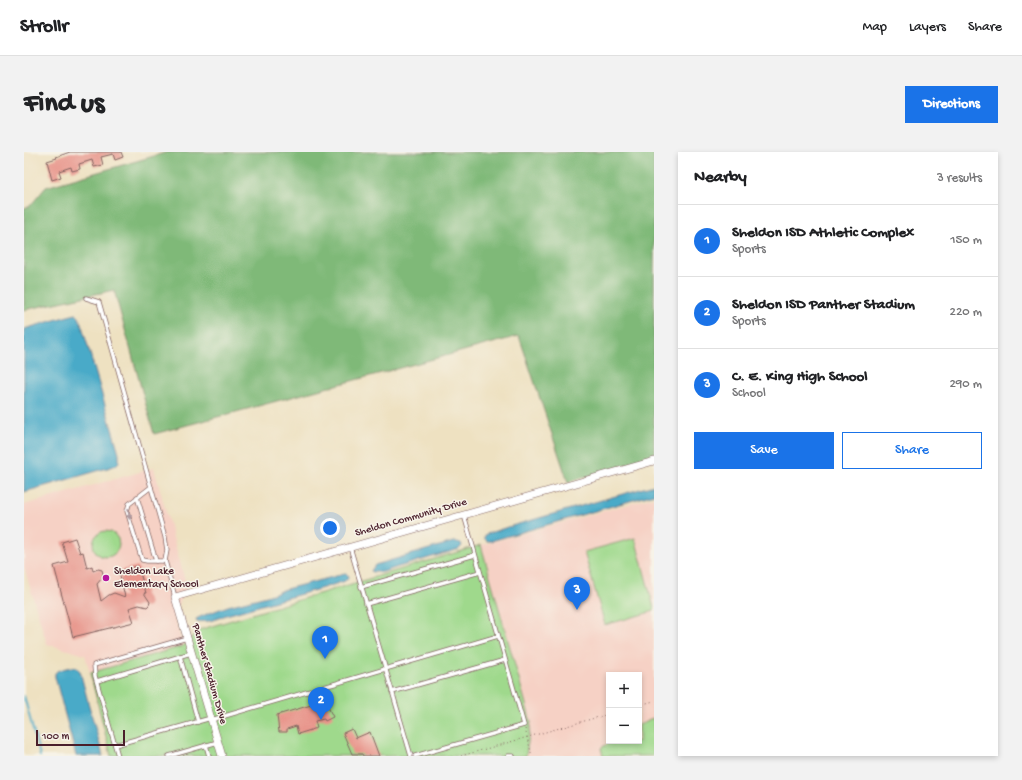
<!DOCTYPE html>
<html lang="en">
<head>
<meta charset="utf-8">
<style>
	body { margin:0; font-family:"Gochi Hand",sans-serif; background:#f2f2f2; color:#202124 }
	.controls { position:absolute; right:12px; bottom:12px; display:grid; overflow:hidden; border-radius:0px; box-shadow:0 2px 6px #0003 }
	.controls button { width:36px; height:36px; display:grid; place-items:center; padding:0; border:0; border-bottom:1px solid #e0e0e0; background:#fff; color:#202124; font:20px sans-serif }
	.scale { position:absolute; left:12px; bottom:10px; width:89px; box-sizing:border-box; padding-left:4px; border:2px solid #4a1f2b; border-top:0; font-size:11px; line-height:14px; white-space:nowrap; color:#4a1f2b; -webkit-text-stroke:3px #f7f3e8; paint-order:stroke }
	.you { position:absolute; left:306px; top:376px; width:14px; height:14px; margin:-10px; border:3px solid #fff; border-radius:50%; background:#1a73e8; box-shadow:0 0 0 6px #1a73e833 }
	.badge { display:grid; place-items:center; width:26px; height:26px; border-radius:50%; background:#1a73e8; color:#fff; font-size:13px; font-weight:700 }
	.pin { position:absolute; translate:-50% -33px; filter:drop-shadow(0 1px 2px #0008) }
	.pin::after { content:''; position:absolute; top:21px; width:14px; height:12px; background:inherit; clip-path:polygon(0 0,100% 0,50% 100%) }
	.list { margin:0; padding:0; list-style:none }
	h2 { display:flex; justify-content:space-between; align-items:center; height:52px; margin:0; padding:0 16px; font-size:17px }
	h2 small { font-size:13px; font-weight:400; color:#757577 }
	.list li { display:grid; grid-template-columns:26px 1fr auto; gap:12px; align-items:center; box-sizing:border-box; height:72px; padding:0 16px; border-top:1px solid #e0e0e0 }
	.list b { display:block; font-size:15px; white-space:nowrap }
	.list p { margin:0; font-size:13px; white-space:nowrap; color:#757577 }
	.list em { font-size:13px; font-style:normal; color:#757577 }
	.actions { display:flex; gap:8px; padding:12px 16px }
	.actions a { flex:1; padding:9px 0; border:1px solid #1a73e8; border-radius:0px; text-align:center; font-size:14px; color:#1a73e8 }
	.actions .main { background:#1a73e8; color:#fff }
	.map { position:relative; flex:none; width:630px; height:604px; overflow:hidden; border-radius:0px }
	header { display:flex; align-items:center; gap:24px; box-sizing:border-box; height:56px; padding:0 20px; background:#fff; border-bottom:1px solid #e0e0e0 }
	header strong { font-size:19px }
	nav { display:flex; gap:22px; margin-inline-start:auto; font-size:14px }
	.intro { display:flex; align-items:center; justify-content:space-between; box-sizing:border-box; height:96px; padding:0 24px }
	h1 { margin:0; font-size:28px }
	.button { padding:10px 18px; border-radius:0px; background:#1a73e8; color:#fff; font-size:14px; font-weight:700 }
	main { display:flex; gap:24px; padding:0 24px }
	aside { flex:1; background:#fff; border-radius:0px; box-shadow:0 2px 6px #0003 }
	.map>svg:first-child { display:block }
	.built { fill:#f6d1c5; fill-rule:evenodd }
	.green { fill:#9fd98c; stroke:#747c5c }
	.forest { fill:#7fb978; stroke:#646c52 }
	.water { fill:#49aac8; stroke:#4a647a }
	.lines { fill:none; stroke-linecap:round; stroke-linejoin:round }
	.stream { stroke:#49aac8; stroke-width:2 }
	.building { fill:#e8958b }
	.service-casing { stroke:#836360; stroke-width:5 }
	.minor-casing { stroke:#836360; stroke-width:8 }
	.path { stroke:#836360; stroke-width:1; stroke-dasharray:1 3; stroke-linecap:butt }
	.service { stroke:#fff; stroke-width:3.5 }
	.minor { stroke:#fff; stroke-width:7 }
	.oneway { fill:#ae9aa0 }
	.poi-dot { fill:#b5179e; stroke:#f7f3e8; stroke-width:1.5 }
	.labels { text-anchor:middle; dominant-baseline:central; stroke-width:3; stroke-linejoin:round; paint-order:stroke }
	.street-label { font-size:11px; fill:#4a1f2b; stroke:#f7f3e8 }
	.poi-label { font-size:11px; fill:#4a1f2b; stroke:#f7f3e8; text-anchor:start }
</style>
</head>
<body>
<header>
<strong>Strollr</strong>
<nav><a>Map</a><a>Layers</a><a>Share</a></nav>
</header>
<div class="intro"><h1>Find us</h1><a class="button">Directions</a></div>
<main>
<div class="map">
<svg width="630" height="604" viewBox="0 0 630 604">
	<rect width="100%" height="100%" fill="#f7f3e8"/>
	<filter id="ink" filterUnits="userSpaceOnUse"><feTurbulence type="fractalNoise" baseFrequency=".025" numOctaves="2"/><feDisplacementMap in="SourceGraphic" scale="8" xChannelSelector="R" yChannelSelector="G"/><feConvolveMatrix kernelMatrix="1 2 1 2 8 2 1 2 1" color-interpolation-filters="sRGB"/></filter>
	<filter id="wash" filterUnits="userSpaceOnUse"><feTurbulence type="fractalNoise" baseFrequency=".012" numOctaves="4" result="noise"/><feDisplacementMap in="SourceGraphic" scale="16" xChannelSelector="R" yChannelSelector="G"/><feGaussianBlur stdDeviation="0.9" result="paint"/><feColorMatrix in="noise" values="0 0 0 0 0 0 0 0 0 0 0 0 0 0 0 0 0 1.4 0 .05"/><feComposite in="paint" operator="in"/></filter>
	<g filter="url(#wash)">
		<rect width="100%" height="100%" fill="#eee1c1"/>
		<g class="built">
			<path d="M 130,316 L 163,436 L 150,462 L 159,494 L 66,521 L 61,503 L 23,492 L 0,415 L 0,353 Z"/>
			<path d="M 630,345 L 630,604 L 502,604 L 507,570 L 457,393 ZM 585,523 L 615,523 L 615,589 L 585,589 Z"/>
		</g>
		<g class="green">
			<circle cx="82" cy="392" r="13"/>
			<path d="M 611,386 L 630,456 L 630,459 L 581,473 L 560,400 Z"/>
			<path d="M 457,393 L 507,570 L 502,604 L 87,604 L 66,521 L 159,494 L 175,478 Z"/>
			<path d="M 630,566 L 630,604 L 579,604 L 577,596 L 588,589 L 615,589 L 615,573 L 626,567 Z"/>
		</g>
		<path class="forest" d="M 144,0 L 630,0 L 630,305 L 544,330 L 495,184 L 130,282 L 90,138 L 0,158 L 0,56 L 6,54 L 22,35 Z"/>
		<g class="water">
			<path d="M 52,162 L 55,165 L 58,174 L 95,301 L 95,310 L 92,313 L 87,315 L 0,340 L 0,177 L 44,164 Z"/>
			<path d="M 630,333 L 630,342 L 467,389 L 463,389 L 460,386 L 462,382 L 484,375 Z"/>
			<path d="M 429,390 L 432,390 L 437,391 L 438,394 L 435,397 L 432,398 L 374,415 L 359,420 L 348,420 L 347,419 L 351,413 Z"/>
			<path d="M 320,422 L 322,422 L 325,424 L 325,425 L 321,429 L 299,436 L 202,463 C 193,467 183,471 173,469 L 172,467 C 175,465 179,464 183,462 L 204,454 L 243,444 L 262,437 Z"/>
			<path d="M 52,515 L 56,519 L 64,550 L 79,604 L 52,604 L 31,525 L 31,521 L 33,519 L 42,516 Z"/>
		</g>
		<g class="lines">
			<path class="stream" d="M 0,544 L 16,604"/>
		</g>
		<g id="blocks">
			<g class="building">
				<path d="M 46,0 L 97,0 L 99,5 L 91,8 L 89,2 L 77,5 L 79,13 L 70,15 L 68,8 L 55,12 L 56,17 L 48,19 L 47,15 L 35,19 L 37,25 L 28,28 L 23,9 L 33,6 L 32,5 Z"/>
				<path d="M 51,386 L 56,401 L 59,400 L 63,416 L 68,414 L 69,419 L 74,417 L 78,418 L 79,422 L 78,426 L 73,432 L 77,449 L 85,443 L 90,441 L 101,445 L 95,419 L 114,414 L 122,441 L 120,441 L 126,450 L 125,453 L 123,455 L 115,453 L 105,456 L 110,470 L 49,485 L 30,414 L 44,410 L 38,390 Z"/>
				<path d="M 301,549 L 309,565 L 301,569 L 300,567 L 291,569 L 293,576 L 274,582 L 272,574 L 263,577 L 263,580 L 255,580 L 253,563 Z"/>
				<path d="M 328,577 L 332,586 L 346,580 L 355,604 L 339,604 L 338,602 L 328,602 L 319,581 Z"/>
			</g>
		</g>
	</g>
	<g filter="url(#ink)">
		<use href="#blocks" fill-opacity="0" stroke="#836360" stroke-width="1"/>
		<g class="lines">
			<g class="service-casing">
				<g id="service">
					<path d="M 62,146 L 75,150 L 141,385 L 143,398 L 141,409 L 151,445"/>
					<path d="M 127,335 L 105,352 L 103,359 L 118,408 L 123,409 L 141,409"/>
					<path d="M 113,345 L 132,409"/>
					<path d="M 326,395 L 387,604"/>
					<path d="M 337,435 L 451,403"/>
					<path d="M 342,452 L 456,420"/>
					<path d="M 156,504 L 174,570"/>
					<path d="M 73,529 L 167,501"/>
					<path d="M 368,540 L 481,508"/>
					<path d="M 187,568 L 474,484"/>
					<path d="M 91,593 L 187,566"/>
					<path d="M 182,593 L 185,604"/>
					<path d="M 94,604 L 71,524 L 70,513 L 163,486"/>
					<path d="M 145,604 L 194,590"/>
					<path d="M 391,604 L 500,573 L 440,363"/>
					<path d="M 484,604 L 489,604"/>
				</g>
			</g>
			<g class="minor-casing">
				<path id="minor" d="M 198,604 L 151,445 L 630,309"/>
			</g>
			<g class="path">
				<path d="M 615,553 L 630,549"/>
				<path d="M 501,577 L 508,604"/>
				<path d="M 437,604 L 585,562"/>
			</g>
			<use href="#service" class="service"/>
			<use href="#minor" class="minor"/>
		</g>
		<defs><path id="oneway-solid" d="M-6-.8H1V-3.2L6.5 0L1 3.2V.8H-6Z"/></defs>
		<use class="oneway" href="#oneway-solid" transform="translate(105 362) rotate(80)"/>
	</g>
	<circle class="poi-dot" cx="82" cy="426" r="4"/>
	<g class="labels">
		<g class="street-label">
			<text transform="translate(387 366) rotate(-16)">Sheldon Community Drive</text>
			<text transform="translate(185 522) rotate(74)">Panther Stadium Drive</text>
		</g>
		<g class="poi-label">
			<text x="90" y="420">Sheldon Lake<tspan x="90" dy="13">Elementary School</tspan></text>
		</g>
	</g>
</svg>
<div class="controls">
<button>+</button>
<button>−</button>
</div>
<div class="scale">100 m</div>
<div class="you"></div>
<div class="pin badge" style="left:301px;top:507px">1</div>
<div class="pin badge" style="left:297px;top:568px">2</div>
<div class="pin badge" style="left:553px;top:458px">3</div>
</div>
<aside>
<h2>Nearby<small>3 results</small></h2>
<ul class="list">
<li><span class="badge">1</span><div><b>Sheldon ISD Athletic Complex</b><p>Sports</p></div><em>150 m</em></li>
<li><span class="badge">2</span><div><b>Sheldon ISD Panther Stadium</b><p>Sports</p></div><em>220 m</em></li>
<li><span class="badge">3</span><div><b>C. E. King High School</b><p>School</p></div><em>290 m</em></li>
</ul>
<div class="actions"><a class="main">Save</a><a>Share</a></div>
</aside>
</main>
</body>
</html>
